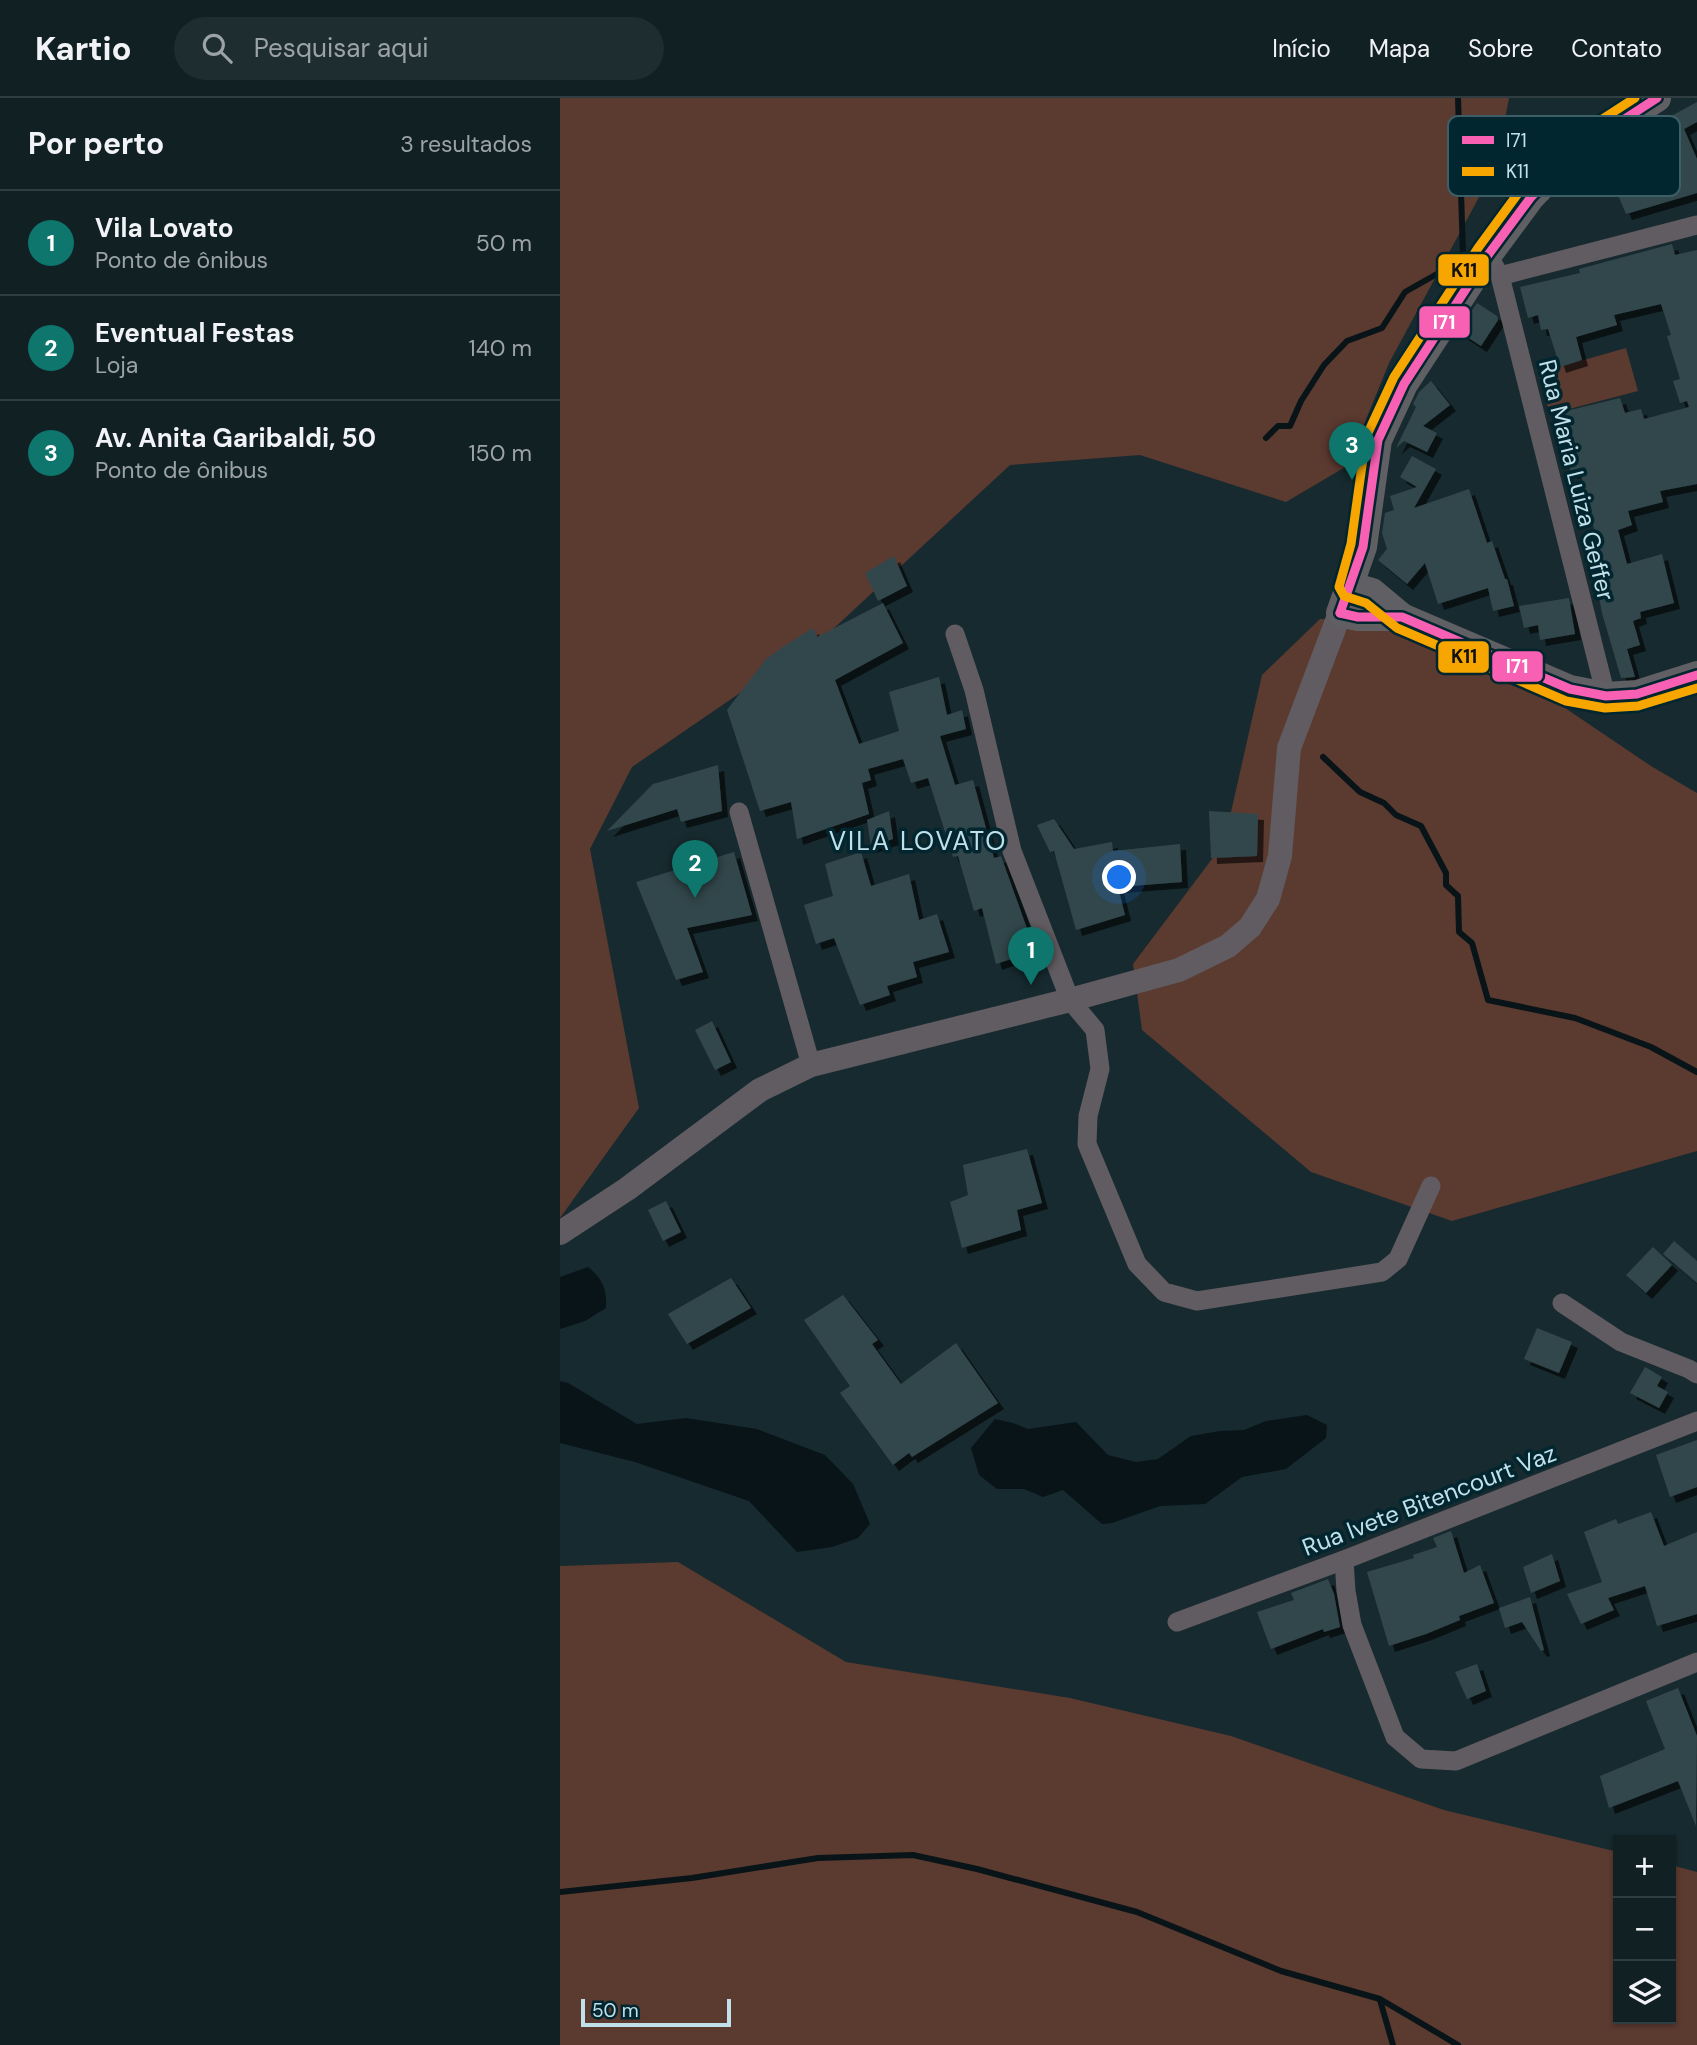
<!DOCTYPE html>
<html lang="pt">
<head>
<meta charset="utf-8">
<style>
	body { margin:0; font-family:"DM Sans",sans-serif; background:#1e2d30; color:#f1f3f6 }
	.controls { position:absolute; right:21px; bottom:21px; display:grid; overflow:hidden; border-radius:0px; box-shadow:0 2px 5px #0004 }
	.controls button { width:63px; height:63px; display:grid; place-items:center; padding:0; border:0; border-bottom:2px solid #303e41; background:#112023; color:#f1f3f6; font:35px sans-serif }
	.scale { position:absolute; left:21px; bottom:18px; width:150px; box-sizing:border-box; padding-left:7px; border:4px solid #c1e0ea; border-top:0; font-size:19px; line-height:24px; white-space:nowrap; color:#c1e0ea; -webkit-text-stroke:5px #02262f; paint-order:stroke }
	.you { position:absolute; left:560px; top:780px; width:24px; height:24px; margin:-18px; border:5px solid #fff; border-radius:50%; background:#1a73e8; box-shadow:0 0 0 10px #1a73e833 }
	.badge { display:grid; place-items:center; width:46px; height:46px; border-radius:50%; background:#0f766e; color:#fff; font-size:23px; font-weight:700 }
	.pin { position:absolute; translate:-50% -58px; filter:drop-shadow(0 2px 4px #0008) }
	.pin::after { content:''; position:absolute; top:37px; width:24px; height:21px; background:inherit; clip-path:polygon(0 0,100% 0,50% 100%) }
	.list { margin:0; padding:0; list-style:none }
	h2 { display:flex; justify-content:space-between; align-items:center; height:91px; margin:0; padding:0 28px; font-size:30px }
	h2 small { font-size:23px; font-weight:400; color:#9ca3a6 }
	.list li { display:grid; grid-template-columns:46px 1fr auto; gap:21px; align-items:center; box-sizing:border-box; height:105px; padding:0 28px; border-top:2px solid #303e41 }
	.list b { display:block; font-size:26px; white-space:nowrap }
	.list p { margin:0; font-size:23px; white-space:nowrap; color:#9ca3a6 }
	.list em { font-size:23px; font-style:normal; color:#9ca3a6 }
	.icon { flex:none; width:38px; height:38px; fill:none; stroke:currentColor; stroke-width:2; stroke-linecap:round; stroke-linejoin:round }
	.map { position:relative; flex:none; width:1137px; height:1947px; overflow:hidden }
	header { display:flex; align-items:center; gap:42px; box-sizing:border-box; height:98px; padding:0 35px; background:#112023; border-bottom:2px solid #303e41 }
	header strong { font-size:33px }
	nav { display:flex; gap:38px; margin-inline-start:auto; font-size:24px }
	.search { width:490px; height:63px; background:#1e2d30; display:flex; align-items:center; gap:18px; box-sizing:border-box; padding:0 24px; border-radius:38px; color:#9ca3a6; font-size:26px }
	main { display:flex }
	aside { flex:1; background:#112023 }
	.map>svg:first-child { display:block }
	.green { fill:#5b3a30 }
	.water { fill:#081417 }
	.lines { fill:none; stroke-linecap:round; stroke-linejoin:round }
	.stream { stroke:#081417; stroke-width:6 }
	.building { fill:#33474c; filter:url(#shadow) }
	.minor { stroke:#605c61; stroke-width:19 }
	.tertiary { stroke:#605c61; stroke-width:24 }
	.secondary { stroke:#5f5f64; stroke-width:28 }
	.bus-1-casing { stroke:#02262f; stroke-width:14 }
	.bus-2-casing { stroke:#02262f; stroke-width:14 }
	.bus-1 { stroke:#f860b3; stroke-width:9 }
	.bus-2 { stroke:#f7a600; stroke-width:9 }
	.labels { text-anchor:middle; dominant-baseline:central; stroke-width:7; stroke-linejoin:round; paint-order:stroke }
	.street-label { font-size:24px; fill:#c1e0ea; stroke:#02262f }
	.neighbourhood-label { font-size:26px; letter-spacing:2px; fill:#c1e0ea; stroke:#02262f }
	.key { fill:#02262f; stroke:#3b5e67; stroke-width:2 }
	.key-label { font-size:19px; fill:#c1e0ea }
	.line-badge { stroke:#02262f; stroke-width:2.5 }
	.badge-label { font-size:19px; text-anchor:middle; font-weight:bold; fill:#fff }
	.pale-badge-label { font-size:19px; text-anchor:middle; font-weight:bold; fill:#111 }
</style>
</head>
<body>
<header>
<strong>Kartio</strong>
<div class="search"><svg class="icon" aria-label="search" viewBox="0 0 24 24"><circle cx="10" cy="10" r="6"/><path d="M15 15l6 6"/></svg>Pesquisar aqui</div>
<nav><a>Início</a><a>Mapa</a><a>Sobre</a><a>Contato</a></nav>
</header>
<main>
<aside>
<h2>Por perto<small>3 resultados</small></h2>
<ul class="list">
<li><span class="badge">1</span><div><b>Vila Lovato</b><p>Ponto de ônibus</p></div><em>50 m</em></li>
<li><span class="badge">2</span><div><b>Eventual Festas</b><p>Loja</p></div><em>140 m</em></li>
<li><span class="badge">3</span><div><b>Av. Anita Garibaldi, 50</b><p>Ponto de ônibus</p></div><em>150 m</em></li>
</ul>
</aside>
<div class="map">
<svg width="1137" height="1947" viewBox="0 0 1137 1947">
	<defs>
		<filter id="shadow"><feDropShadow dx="6" dy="6" stdDeviation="0" flood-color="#0009"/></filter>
	</defs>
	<rect width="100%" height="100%" fill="#172a2f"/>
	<g class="green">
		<path d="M 0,0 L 949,0 L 936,68 L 829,265 L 787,368 L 726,404 L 580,357 L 450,367 L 272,532 L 72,669 L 30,751 L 79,1010 L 0,1120 Z"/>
		<path d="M 1066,250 L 1078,293 L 990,316 L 978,275 Z"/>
		<path d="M 760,521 L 876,523 L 1091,668 L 1137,695 L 1137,1053 L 892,1123 L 751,1074 L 582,932 L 573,866 L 664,745 L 702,577 Z"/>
		<path d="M 118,1464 L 286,1564 L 510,1600 L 671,1638 L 884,1712 L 1058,1754 L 1058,1921 L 1111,1921 L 1111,1767 L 1137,1774 L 1137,1947 L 0,1947 L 0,1468 Z"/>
	</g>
	<g class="water">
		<path d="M 28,1169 C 43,1181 47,1192 46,1210 L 25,1223 L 0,1231 L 0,1179 Z"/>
		<path d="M 0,1283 L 8,1285 L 77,1326 L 126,1320 L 197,1331 L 265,1357 L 293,1386 L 310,1426 L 298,1440 L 272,1449 L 237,1454 L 189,1403 L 75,1364 L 0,1345 Z"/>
		<path d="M 747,1317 L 767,1327 L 766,1340 L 726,1371 L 682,1379 L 645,1406 L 600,1408 L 552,1425 L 542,1426 L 503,1392 L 483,1399 L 464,1391 L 437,1391 L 419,1377 L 411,1350 L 435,1321 L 453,1325 L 468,1331 L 516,1324 L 548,1357 L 576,1364 L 598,1361 L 631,1338 L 660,1333 L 684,1332 L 706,1323 Z"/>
	</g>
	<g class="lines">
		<g class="stream">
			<path d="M 706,340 L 718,328 L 730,328 L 741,303 L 764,267 L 787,243 L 822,230 L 845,194 L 891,168 L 903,156 L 898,0"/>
			<path d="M 763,659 L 800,694 L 824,705 L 836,717 L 861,728 L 886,775 L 886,787 L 898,798 L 899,834 L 912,845 L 928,902 L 1015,920 L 1091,949 L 1137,974"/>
			<path d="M 0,1794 L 132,1780 L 258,1760 L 353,1757 L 417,1771 L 577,1814 L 721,1873 L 820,1901 L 898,1947"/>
			<path d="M 820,1902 L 833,1947"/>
		</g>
	</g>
	<g class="building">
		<path d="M 1137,4 L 1137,24 L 1124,31 L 1137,61 L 1137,95 L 1066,116 L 1051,80 L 1073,72 L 1059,44 L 1100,18 L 1102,23 Z"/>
		<path d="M 1112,146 L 1115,157 L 1137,152 L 1137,386 L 1100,393 L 1103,404 L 1068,413 L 1072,427 L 1058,432 L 1067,466 L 1102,456 L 1114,505 L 1080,514 L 1081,520 L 1073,523 L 1080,547 L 1067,551 L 1075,579 L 1061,580 L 1042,515 L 1029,447 L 1038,444 L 1027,407 L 1029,406 L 1020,373 L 1011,375 L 1004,346 L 1007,345 L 998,315 L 1060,300 L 1065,315 L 1081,311 L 1084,321 L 1129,309 L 1127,303 L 1120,305 L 1113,283 L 1120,281 L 1107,238 L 1111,237 L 1101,206 L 1054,217 L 1057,227 L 1016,239 L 1022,262 L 1000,269 L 988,231 L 981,232 L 978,217 L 968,220 L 960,189 L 1020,175 L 1019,171 Z"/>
		<path d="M 917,205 L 937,218 L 938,222 L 921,248 L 898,233 Z"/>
		<path d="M 871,283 L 890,307 L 863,328 L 877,335 L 867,354 L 844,343 L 836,350 L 856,309 L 853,306 L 859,294 Z"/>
		<path d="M 852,358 L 876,371 L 854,410 L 909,391 L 927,445 L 932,443 L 945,481 L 947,481 L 954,508 L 933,513 L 928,490 L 878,506 L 865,465 L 847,486 L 818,462 L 827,451 L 822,435 L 825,415 L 834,412 L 830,398 L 857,389 L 840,379 Z"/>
		<path d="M 334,458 L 347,488 L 318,503 L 305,475 Z"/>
		<path d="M 1009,500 L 1015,536 L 980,542 L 978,527 L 964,530 L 959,508 Z"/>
		<path d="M 323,505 L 343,545 L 275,582 L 299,646 L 339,633 L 329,594 L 379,579 L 387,617 L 402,612 L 406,631 L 380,638 L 395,687 L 413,682 L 434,760 L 441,758 L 475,853 L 436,866 L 422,810 L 414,813 L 398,758 L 393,759 L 368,680 L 351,685 L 343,661 L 308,671 L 311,682 L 302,685 L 309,716 L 237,741 L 231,704 L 200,713 L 167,612 L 206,561 L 224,548 L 253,530 L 257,539 Z"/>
		<path d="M 158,667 L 162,713 L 121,724 L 117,711 L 47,733 L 93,686 Z"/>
		<path d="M 329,713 L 333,741 L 311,749 L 307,722 Z"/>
		<path d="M 649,713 L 698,716 L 697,758 L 651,760 Z"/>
		<path d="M 494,721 L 514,751 L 552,744 L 553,753 L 620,746 L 622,784 L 558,789 L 565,817 L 516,832 L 494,753 L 490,754 L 477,727 Z"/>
		<path d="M 174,754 L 192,817 L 127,830 L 143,874 L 116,882 L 76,784 Z"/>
		<path d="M 301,754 L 311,788 L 349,776 L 359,822 L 377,816 L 389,854 L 353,864 L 357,879 L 327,888 L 330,897 L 300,907 L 274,840 L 256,846 L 244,807 L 273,798 L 265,766 Z"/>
		<path d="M 152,923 L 171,964 L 155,972 L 135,932 Z"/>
		<path d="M 467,1051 L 482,1105 L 457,1112 L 461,1132 L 402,1150 L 390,1104 L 408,1097 L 403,1067 Z"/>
		<path d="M 106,1103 L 121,1134 L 103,1143 L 88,1112 Z"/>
		<path d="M 1114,1143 L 1137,1163 L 1137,1185 L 1103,1156 Z"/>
		<path d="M 1093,1149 L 1112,1167 L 1086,1195 L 1066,1177 Z"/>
		<path d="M 171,1180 L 191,1210 L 127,1246 L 108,1216 Z"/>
		<path d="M 283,1197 L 318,1242 L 312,1246 L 341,1286 L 396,1245 L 438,1305 L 352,1359 L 349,1355 L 333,1367 L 280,1295 L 290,1288 L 244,1222 Z"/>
		<path d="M 977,1230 L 1012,1244 L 999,1275 L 964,1261 Z"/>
		<path d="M 1085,1269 L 1102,1279 L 1097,1288 L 1108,1294 L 1099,1310 L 1070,1295 Z"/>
		<path d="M 1137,1342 L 1137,1389 L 1110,1399 L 1096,1357 Z"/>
		<path d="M 1091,1414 L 1104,1448 L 1137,1434 L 1137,1516 L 1097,1528 L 1085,1488 L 1048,1500 L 1054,1512 L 1021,1526 L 1007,1496 L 1042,1484 L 1024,1434 L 1056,1421 L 1058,1426 Z"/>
		<path d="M 891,1433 L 904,1475 L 920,1467 L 934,1505 L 899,1518 L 900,1522 L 866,1536 L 829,1548 L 807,1474 L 854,1460 L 853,1457 L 877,1449 L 873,1440 Z"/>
		<path d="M 992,1456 L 1000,1483 L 971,1495 L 963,1469 Z"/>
		<path d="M 768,1481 L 774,1496 L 780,1529 L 764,1534 L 763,1531 L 711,1551 L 697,1514 L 734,1502 L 731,1495 Z"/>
		<path d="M 970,1499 L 984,1552 L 981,1553 L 962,1524 L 945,1530 L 939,1510 Z"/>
		<path d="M 917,1566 L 926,1593 L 907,1601 L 895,1574 Z"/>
		<path d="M 1118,1590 L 1137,1638 L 1136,1728 L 1118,1683 L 1049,1710 L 1040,1678 L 1105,1651 L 1086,1603 Z"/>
	</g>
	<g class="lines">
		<g class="minor">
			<path d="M 928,157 L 940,178 L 1046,598"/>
			<path d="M 940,178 L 1137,127"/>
			<path d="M 395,536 L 414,592 L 452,753 L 510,902 L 535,932 L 540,971 L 528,1018 L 527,1046 L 577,1166 L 604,1194 L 637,1203 L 822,1174 L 838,1161 L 871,1088"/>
			<path d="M 179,714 L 251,967"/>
			<path d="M 1002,1205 L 1061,1244 L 1129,1271 L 1137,1276"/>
			<path d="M 784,1462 L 786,1493 L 792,1527 L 835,1639 L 861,1661 L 896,1663 L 1137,1564"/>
			<path d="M 617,1524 L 784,1462 L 1137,1323"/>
		</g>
		<path class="tertiary" d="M 0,1135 L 67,1091 L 200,992 L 251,967 L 510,902 L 619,872 L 668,848 L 690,829 L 708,801 L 720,758 L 729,650 L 780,515"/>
		<g class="secondary">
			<path d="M 791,488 L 812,494 L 842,519 L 1010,591 L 1046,598 L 1077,596 L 1137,577"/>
			<path d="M 842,519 L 798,519 L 780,515 L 803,449 L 818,342 L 844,286 L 928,157 L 971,99 L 1005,64 L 1034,41 L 1097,0"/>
		</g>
		<g class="bus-1-casing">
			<g id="bus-1">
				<path d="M 780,515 L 803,449 L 818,342 L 844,286 L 928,157 L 971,99 L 1005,64 L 1034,41 L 1097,0"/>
				<path d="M 780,515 L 798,519 L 842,519 L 1010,591 L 1046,598 L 1077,596 L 1137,577"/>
			</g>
		</g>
		<g class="bus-2-casing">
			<path id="bus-2" d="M 1075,0 L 1027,31 L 997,54 L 962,90 L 918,150 L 834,279 L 806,339 L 791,446 L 779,489 L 784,498 L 806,505 L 837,530 L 1006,603 L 1045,610 L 1078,608 L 1137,590"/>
		</g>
		<use href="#bus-1" class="bus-1"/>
		<use href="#bus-2" class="bus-2"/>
	</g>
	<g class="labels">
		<g class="street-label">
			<text transform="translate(1017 382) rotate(76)">Rua Maria Luiza Geffer</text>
			<text transform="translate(869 1402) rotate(-21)">Rua Ivete Bitencourt Vaz</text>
		</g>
		<g class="neighbourhood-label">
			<text x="358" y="743">VILA LOVATO</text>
		</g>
	</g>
	<rect x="888" y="18" width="232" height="80" rx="10" class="key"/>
	<rect x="902" y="38" width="32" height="8" fill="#f860b3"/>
	<rect x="902" y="69" width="32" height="9" fill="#f7a600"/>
	<g class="key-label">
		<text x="946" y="49">I71</text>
		<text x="946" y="80">K11</text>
	</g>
	<g class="line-badge">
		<rect x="877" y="155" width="53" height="34" rx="7" fill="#f7a600"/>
		<rect x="858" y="207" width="53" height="34" rx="7" fill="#f860b3"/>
		<rect x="877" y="542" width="53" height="34" rx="7" fill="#f7a600"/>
		<rect x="931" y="552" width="53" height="33" rx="7" fill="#f860b3"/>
	</g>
	<g class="badge-label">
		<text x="884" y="231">I71</text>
		<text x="957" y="575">I71</text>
	</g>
	<g class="pale-badge-label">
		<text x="904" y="179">K11</text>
		<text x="904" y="565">K11</text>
	</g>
</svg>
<div class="controls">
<button>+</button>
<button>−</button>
<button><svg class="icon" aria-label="layers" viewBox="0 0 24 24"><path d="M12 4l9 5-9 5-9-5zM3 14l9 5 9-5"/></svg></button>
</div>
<div class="scale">50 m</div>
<div class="you"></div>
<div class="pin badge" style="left:471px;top:887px">1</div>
<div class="pin badge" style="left:135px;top:800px">2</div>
<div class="pin badge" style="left:792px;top:382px">3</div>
</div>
</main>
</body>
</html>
